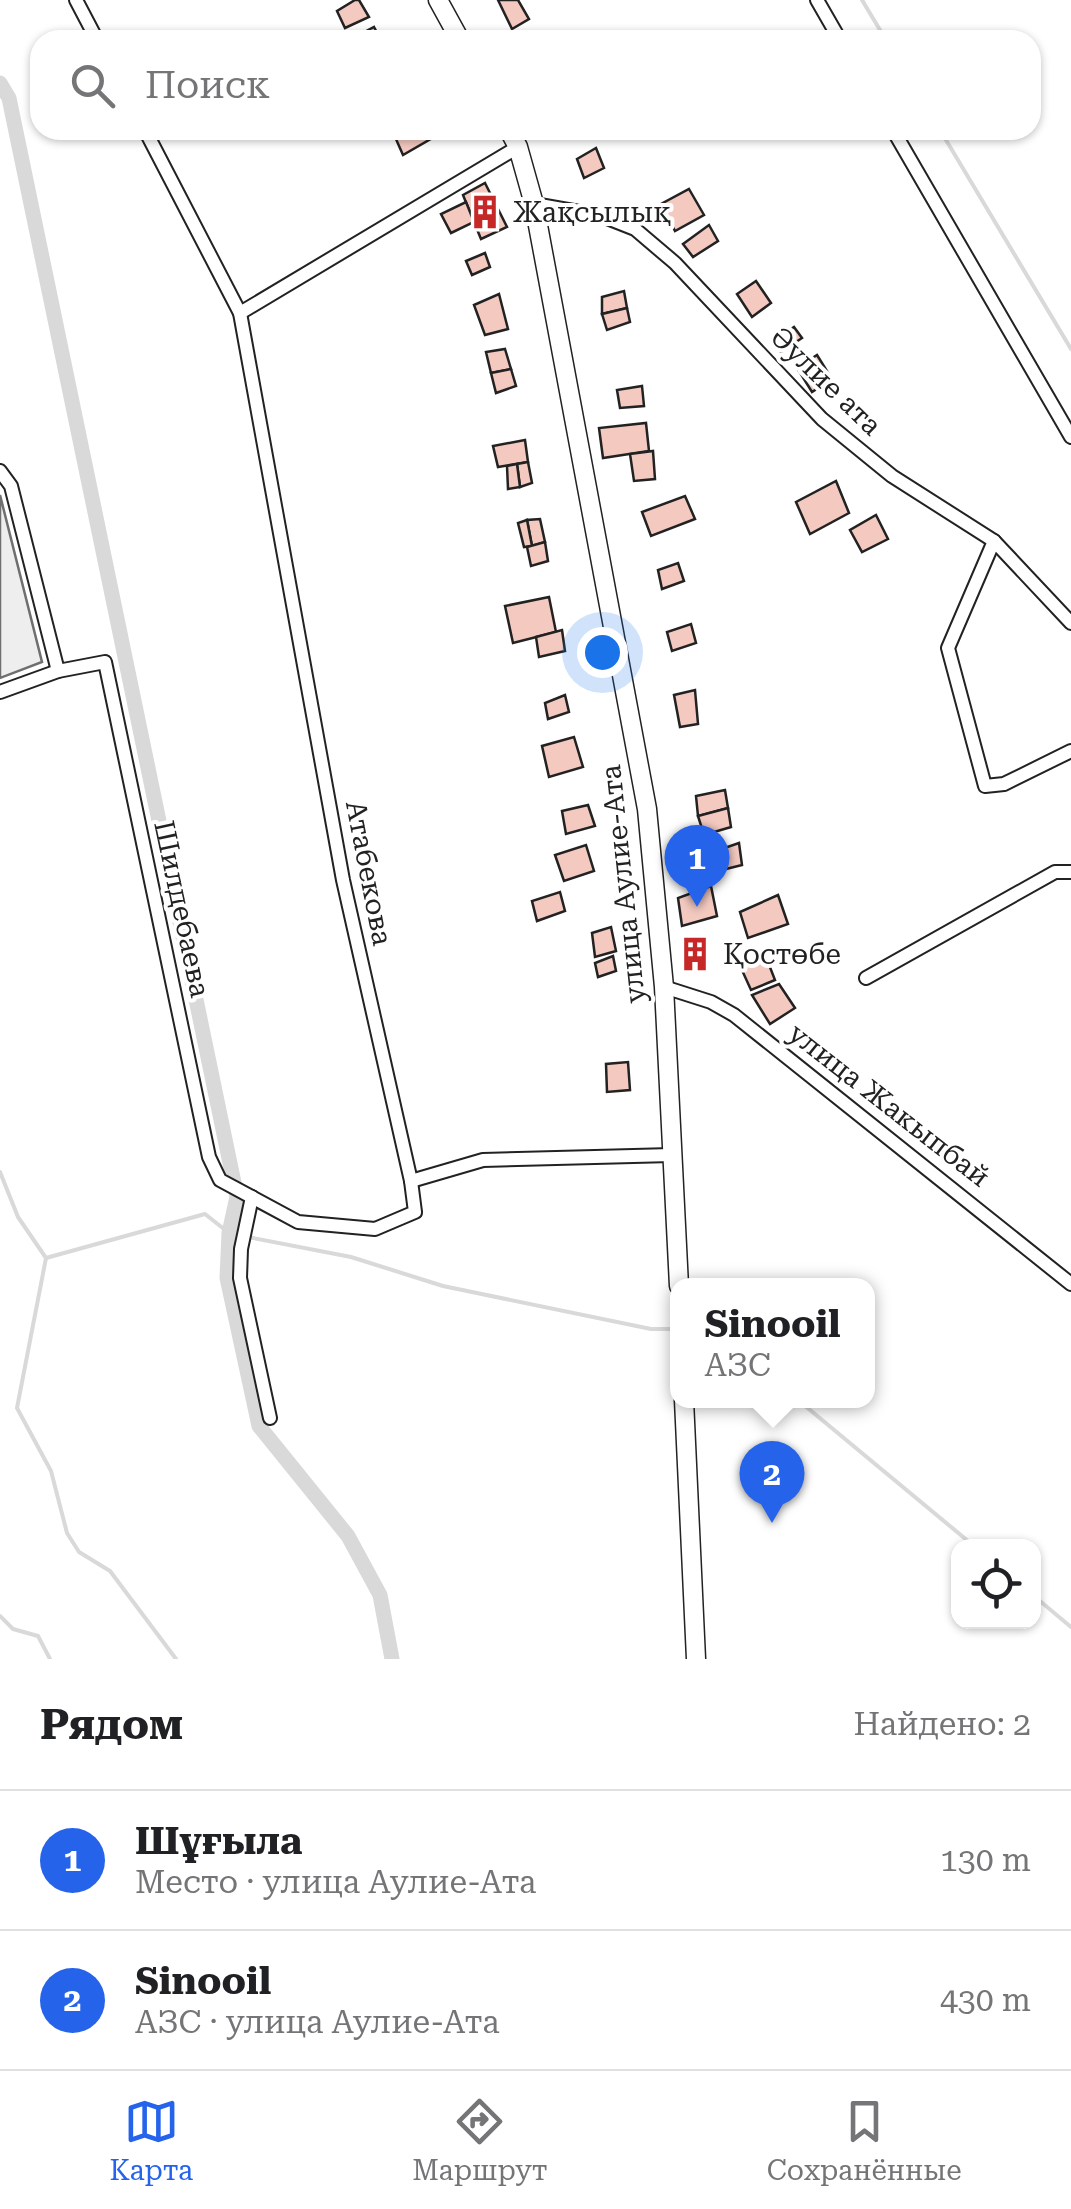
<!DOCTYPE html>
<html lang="ru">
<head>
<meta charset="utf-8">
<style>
	body { margin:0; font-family:"Roboto Serif",serif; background:#f2f2f2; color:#202124 }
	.controls { position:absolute; right:30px; bottom:30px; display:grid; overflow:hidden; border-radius:20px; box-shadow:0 2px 8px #0004 }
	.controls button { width:90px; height:90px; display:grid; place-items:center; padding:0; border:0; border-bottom:2px solid #e0e0e0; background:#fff; color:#202124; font:50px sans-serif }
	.you { position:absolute; left:602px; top:652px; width:35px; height:35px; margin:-25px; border:8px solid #fff; border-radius:50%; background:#1a73e8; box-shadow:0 0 0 15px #1a73e833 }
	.badge { display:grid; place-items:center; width:65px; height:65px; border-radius:50%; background:#2563eb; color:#fff; font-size:32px; font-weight:700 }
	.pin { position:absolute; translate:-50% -82px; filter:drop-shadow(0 2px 5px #0008) }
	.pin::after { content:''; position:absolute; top:52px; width:35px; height:30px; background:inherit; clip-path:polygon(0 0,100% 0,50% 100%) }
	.popup { position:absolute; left:670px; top:1278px; width:205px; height:130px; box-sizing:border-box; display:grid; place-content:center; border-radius:20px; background:#fff; filter:drop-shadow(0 2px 8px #0005); font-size:32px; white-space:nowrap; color:#757577 }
	.popup b { font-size:38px; color:#202124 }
	.popup::after { content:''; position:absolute; left:50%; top:100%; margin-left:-20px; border:20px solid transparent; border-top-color:#fff }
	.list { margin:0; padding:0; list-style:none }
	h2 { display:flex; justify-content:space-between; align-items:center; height:130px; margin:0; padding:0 40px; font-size:42px }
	h2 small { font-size:32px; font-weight:400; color:#757577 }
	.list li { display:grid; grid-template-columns:65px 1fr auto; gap:30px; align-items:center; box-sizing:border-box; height:140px; padding:0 40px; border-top:2px solid #e0e0e0 }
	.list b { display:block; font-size:38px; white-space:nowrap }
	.list p { margin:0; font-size:32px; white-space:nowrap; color:#757577 }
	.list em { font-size:32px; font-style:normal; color:#757577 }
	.icon { flex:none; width:55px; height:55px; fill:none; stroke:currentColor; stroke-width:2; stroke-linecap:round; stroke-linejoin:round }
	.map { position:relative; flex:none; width:1071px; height:1659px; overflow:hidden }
	.search { position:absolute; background:#fff; box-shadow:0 2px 8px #0004; left:30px; right:30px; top:30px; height:110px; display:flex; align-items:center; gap:25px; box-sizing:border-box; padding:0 35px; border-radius:30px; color:#757577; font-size:38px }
	.sheet { height:410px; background:#fff }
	nav { display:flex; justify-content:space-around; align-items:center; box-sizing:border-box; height:140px; border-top:2px solid #e0e0e0; background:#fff; font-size:28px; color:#757577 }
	nav a { display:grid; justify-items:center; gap:5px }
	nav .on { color:#2563eb }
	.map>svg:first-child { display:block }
	.green { fill:#eee; stroke:#6f6f6f; stroke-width:2.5 }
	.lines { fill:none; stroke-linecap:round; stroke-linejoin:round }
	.stream { stroke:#d9d9d9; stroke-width:4 }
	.canal { stroke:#d9d9d9; stroke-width:15 }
	.building { fill:#f3c9c0; stroke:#222; stroke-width:2.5 }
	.street-casing { stroke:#222; stroke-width:16 }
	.secondary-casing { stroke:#222; stroke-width:21 }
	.street { stroke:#fff; stroke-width:12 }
	.secondary { stroke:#fff; stroke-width:18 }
	.labels { text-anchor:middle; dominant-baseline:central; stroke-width:8; stroke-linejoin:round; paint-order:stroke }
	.poi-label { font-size:28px; fill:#222; stroke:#fff; text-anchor:start }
	.street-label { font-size:28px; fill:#222; stroke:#fff }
</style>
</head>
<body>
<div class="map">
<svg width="1071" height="1659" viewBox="0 0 1071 1659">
	<rect width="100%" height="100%" fill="#fff"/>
	<path class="green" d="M 0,495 L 42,662 L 0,678 Z"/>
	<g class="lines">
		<g class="stream">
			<path d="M 862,0 L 886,40"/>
			<path d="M 940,130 L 1071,349"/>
			<path d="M 0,1172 L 18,1217 L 46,1258 L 17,1408 L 51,1471 L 67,1533 L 79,1552 L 110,1571 L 176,1659"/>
			<path d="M 248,1237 L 351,1257 L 443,1286 L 651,1329 L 677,1329"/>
			<path d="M 46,1258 L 205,1214 L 229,1233 L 239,1235"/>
			<path d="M 798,1400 L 974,1546"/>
			<path d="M 1034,1596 L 1071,1627"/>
			<path d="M 0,1616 L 13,1629 L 38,1636 L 50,1659"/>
		</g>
		<path class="canal" d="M 0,83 L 9,98 L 237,1197 L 229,1233 L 227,1278 L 259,1426 L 348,1536 L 380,1595 L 392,1659"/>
	</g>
	<g class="building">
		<path d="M 355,0 L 359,0 L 369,17 L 345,28 L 337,11 Z"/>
		<path d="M 498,0 L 518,0 L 529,19 L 512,29 Z"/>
		<path d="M 374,27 L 381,40 L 359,40 L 357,36 Z"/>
		<path d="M 392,130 L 429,130 L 434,137 L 403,155 Z"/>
		<path d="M 596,148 L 604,168 L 584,178 L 577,159 Z"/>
		<path d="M 485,183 L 507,227 L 481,239 L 463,195 Z"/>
		<path d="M 689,189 L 704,215 L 675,231 L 661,204 Z"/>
		<path d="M 466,202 L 474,222 L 451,233 L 441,214 Z"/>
		<path d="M 709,225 L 718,241 L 693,257 L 683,244 Z"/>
		<path d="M 485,253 L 490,267 L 472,275 L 466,261 Z"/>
		<path d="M 756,281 L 771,303 L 752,317 L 737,294 Z"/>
		<path d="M 624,291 L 627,308 L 602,314 L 602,297 Z"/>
		<path d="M 499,294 L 508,329 L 485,335 L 474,305 Z"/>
		<path d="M 627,308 L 630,322 L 607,330 L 602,314 Z"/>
		<path d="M 794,327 L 802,338 L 781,352 L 773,342 Z"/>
		<path d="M 505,349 L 511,369 L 491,373 L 486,352 Z"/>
		<path d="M 817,355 L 832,379 L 812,392 L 797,368 Z"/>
		<path d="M 511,369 L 516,386 L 496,393 L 491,373 Z"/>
		<path d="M 642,386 L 644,406 L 620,408 L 617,390 Z"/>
		<path d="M 646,423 L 649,451 L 603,458 L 599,428 Z"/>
		<path d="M 525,440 L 528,462 L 498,467 L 493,446 Z"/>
		<path d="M 653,451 L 655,479 L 634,481 L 630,454 Z"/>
		<path d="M 528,462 L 532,483 L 520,487 L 517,464 Z"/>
		<path d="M 517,464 L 520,487 L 508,489 L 507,466 Z"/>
		<path d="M 836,481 L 849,513 L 810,534 L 796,502 Z"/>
		<path d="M 685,496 L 695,519 L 651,536 L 642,512 Z"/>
		<path d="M 876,515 L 888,539 L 862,552 L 850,530 Z"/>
		<path d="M 540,519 L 545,542 L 532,546 L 527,520 Z"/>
		<path d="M 527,520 L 532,546 L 524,547 L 518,523 Z"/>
		<path d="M 545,542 L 548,561 L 531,566 L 527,547 Z"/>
		<path d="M 678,563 L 684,581 L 662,589 L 658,570 Z"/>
		<path d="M 549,597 L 556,632 L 513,643 L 505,606 Z"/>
		<path d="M 691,624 L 696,643 L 672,651 L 667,632 Z"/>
		<path d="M 562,630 L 565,651 L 539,657 L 536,637 Z"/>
		<path d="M 695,690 L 698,724 L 680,727 L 674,695 Z"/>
		<path d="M 565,695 L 569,712 L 548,719 L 545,703 Z"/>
		<path d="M 574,737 L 583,767 L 549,777 L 542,746 Z"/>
		<path d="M 725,790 L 728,808 L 698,816 L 696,796 Z"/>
		<path d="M 588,805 L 595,826 L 566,834 L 562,811 Z"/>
		<path d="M 728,808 L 731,827 L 704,835 L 698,816 Z"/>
		<path d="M 739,843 L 742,865 L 710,873 L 707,854 Z"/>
		<path d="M 586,845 L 594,871 L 564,881 L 555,855 Z"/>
		<path d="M 711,886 L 717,916 L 682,926 L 678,898 Z"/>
		<path d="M 560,892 L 565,911 L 537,921 L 532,901 Z"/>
		<path d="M 778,895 L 788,924 L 748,938 L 740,912 Z"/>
		<path d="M 611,927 L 616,951 L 595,957 L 592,933 Z"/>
		<path d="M 702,942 L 705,964 L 688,967 L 685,945 Z"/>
		<path d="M 613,956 L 616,971 L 598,977 L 595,963 Z"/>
		<path d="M 766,957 L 775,980 L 751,990 L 741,968 Z"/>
		<path d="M 779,984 L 795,1008 L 770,1024 L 752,995 Z"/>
		<path d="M 628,1062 L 630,1090 L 607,1092 L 606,1064 Z"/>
	</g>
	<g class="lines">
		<g class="street-casing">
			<g id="street">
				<path d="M 76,0 L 97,40"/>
				<path d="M 817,0 L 840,40"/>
				<path d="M 145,130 L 240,313 L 343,880 L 411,1181 L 483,1160 L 672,1155"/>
				<path d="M 893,130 L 1071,437"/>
				<path d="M 534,204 L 602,216 L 635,229 L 675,263 L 822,419 L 892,476 L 994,541 L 1071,623"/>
				<path d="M 240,313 L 518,147"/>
				<path d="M 0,471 L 11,486 L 58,671 L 105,662 L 209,1157 L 220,1180 L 298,1222 L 375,1229 L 415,1212 L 411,1181"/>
				<path d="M 994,541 L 948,648 L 985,786 L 1004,784 L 1071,751"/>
				<path d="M 0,692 L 58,671"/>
				<path d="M 866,978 L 1055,872 L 1071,872"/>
				<path d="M 664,987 L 711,1002 L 734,1015 L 1071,1284"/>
				<path d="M 252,1197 L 241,1249 L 240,1278 L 270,1418"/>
			</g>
		</g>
		<g class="secondary-casing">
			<g id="secondary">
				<path d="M 438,0 L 460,40"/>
				<path d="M 509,130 L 518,147 L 534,204 L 647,809 L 664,987 L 679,1286"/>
				<path d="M 684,1400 L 696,1659"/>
			</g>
		</g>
		<use href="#street" class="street"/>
		<use href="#secondary" class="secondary"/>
	</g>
	<defs>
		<g id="building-bare" transform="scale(2.7)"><path d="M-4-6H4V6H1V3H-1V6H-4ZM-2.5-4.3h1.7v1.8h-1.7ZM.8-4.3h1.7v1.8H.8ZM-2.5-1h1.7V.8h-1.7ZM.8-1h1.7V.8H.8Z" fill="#c62828" stroke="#fff" stroke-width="2.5" paint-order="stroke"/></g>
	</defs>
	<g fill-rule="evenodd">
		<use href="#building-bare" x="485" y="212"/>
		<use href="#building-bare" x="695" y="954"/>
	</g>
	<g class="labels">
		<g class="poi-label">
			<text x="513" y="212">Жақсылық</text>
			<text x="723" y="954">Қостөбе</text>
		</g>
		<g class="street-label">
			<text transform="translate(826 381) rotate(44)">Әулие ата</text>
			<text transform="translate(369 873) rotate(79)">Атабекова</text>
			<text transform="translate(623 884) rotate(-96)">улица Аулие-Ата</text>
			<text transform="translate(182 909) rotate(78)">Шилдебаева</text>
			<text transform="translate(889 1105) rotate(38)">улица Жакыпбай</text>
		</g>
	</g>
</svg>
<div class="controls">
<button><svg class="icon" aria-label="locate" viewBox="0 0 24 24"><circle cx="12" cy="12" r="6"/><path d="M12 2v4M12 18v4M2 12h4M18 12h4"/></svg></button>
</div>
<div class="you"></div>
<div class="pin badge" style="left:697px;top:907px">1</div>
<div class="pin badge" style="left:772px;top:1523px">2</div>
<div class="popup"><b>Sinooil</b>АЗС</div>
<div class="search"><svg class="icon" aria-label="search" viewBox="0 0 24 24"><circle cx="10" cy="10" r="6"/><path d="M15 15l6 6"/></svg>Поиск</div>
</div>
<section class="sheet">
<h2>Рядом<small>Найдено: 2</small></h2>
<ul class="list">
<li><span class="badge">1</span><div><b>Шұғыла</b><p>Место · улица Аулие-Ата</p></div><em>130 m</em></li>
<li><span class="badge">2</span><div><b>Sinooil</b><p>АЗС · улица Аулие-Ата</p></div><em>430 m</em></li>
</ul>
</section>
<nav>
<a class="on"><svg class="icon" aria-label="map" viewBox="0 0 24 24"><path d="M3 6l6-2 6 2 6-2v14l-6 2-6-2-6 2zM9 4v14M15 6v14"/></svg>Карта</a>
<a><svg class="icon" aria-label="directions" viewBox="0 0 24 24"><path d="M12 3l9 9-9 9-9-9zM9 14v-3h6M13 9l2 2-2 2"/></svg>Маршрут</a>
<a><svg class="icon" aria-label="saved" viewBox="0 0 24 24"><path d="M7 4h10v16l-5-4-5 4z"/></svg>Сохранённые</a>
</nav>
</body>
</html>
